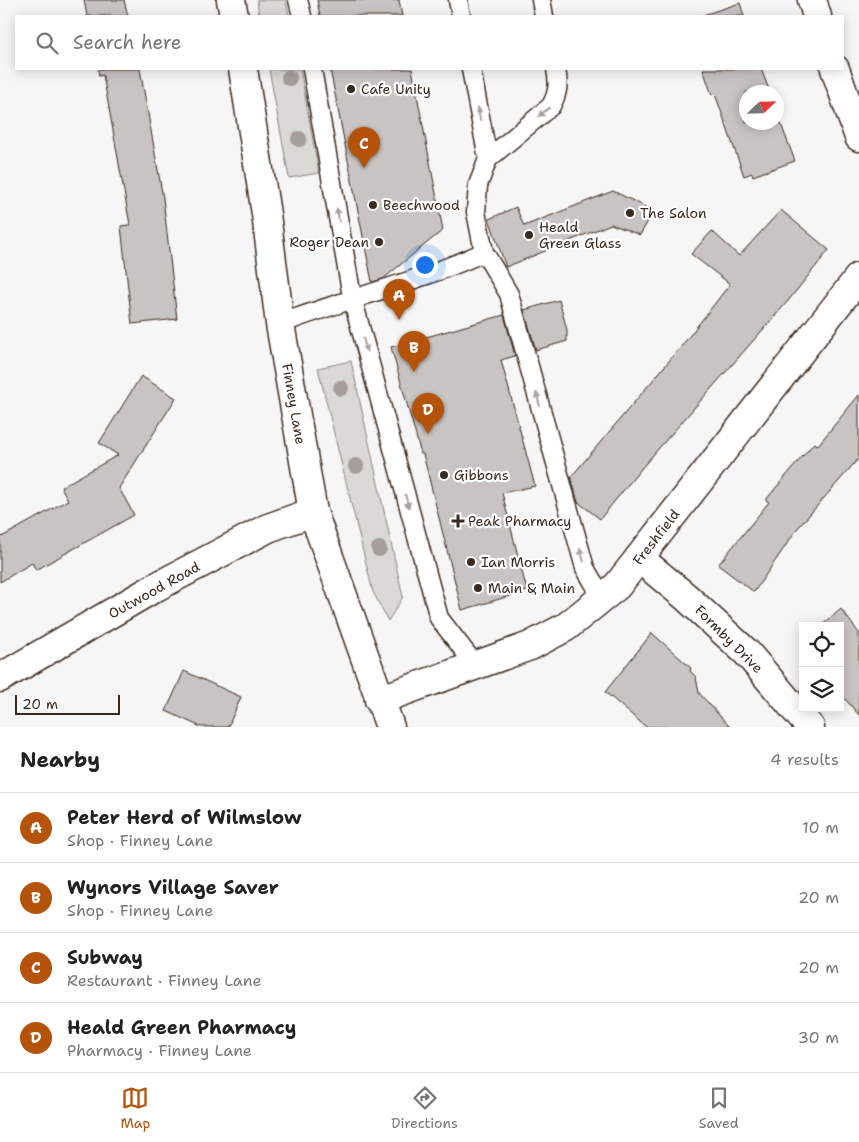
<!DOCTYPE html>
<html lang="en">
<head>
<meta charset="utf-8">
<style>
	body { margin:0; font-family:"Shantell Sans",sans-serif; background:#f2f2f2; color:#222 }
	.controls { position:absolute; right:15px; bottom:15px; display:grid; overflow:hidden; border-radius:0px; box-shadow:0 2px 12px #0003 }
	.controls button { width:45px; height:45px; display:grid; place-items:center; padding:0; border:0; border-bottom:1px solid #e0e0e0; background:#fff; color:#222; font:25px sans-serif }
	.compass { position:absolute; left:739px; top:85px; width:45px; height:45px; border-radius:50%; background:#fff; box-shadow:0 2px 12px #0003; rotate:67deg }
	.scale { position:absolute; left:15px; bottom:12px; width:105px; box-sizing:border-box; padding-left:5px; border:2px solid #3b2a1e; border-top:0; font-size:14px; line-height:18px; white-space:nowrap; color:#3b2a1e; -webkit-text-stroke:4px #fff; paint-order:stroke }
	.you { position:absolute; left:424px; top:264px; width:18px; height:18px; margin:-12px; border:4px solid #fff; border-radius:50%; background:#1a73e8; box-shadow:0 0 0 8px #1a73e833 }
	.badge { display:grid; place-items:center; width:32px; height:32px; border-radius:50%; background:#b45309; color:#fff; font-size:16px; font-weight:700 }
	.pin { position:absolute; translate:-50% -41px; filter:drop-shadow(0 1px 2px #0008) }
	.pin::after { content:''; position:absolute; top:26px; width:18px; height:15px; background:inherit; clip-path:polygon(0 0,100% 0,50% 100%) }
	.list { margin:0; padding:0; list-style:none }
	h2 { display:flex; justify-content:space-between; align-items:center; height:65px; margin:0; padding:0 20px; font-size:21px }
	h2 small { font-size:16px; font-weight:400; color:#767676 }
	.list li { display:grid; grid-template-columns:32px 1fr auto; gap:15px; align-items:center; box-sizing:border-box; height:70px; padding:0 20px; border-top:1px solid #e0e0e0 }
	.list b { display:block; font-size:19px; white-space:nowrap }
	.list p { margin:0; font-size:16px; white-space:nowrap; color:#767676 }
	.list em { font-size:16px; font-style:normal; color:#767676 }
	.icon { flex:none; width:28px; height:28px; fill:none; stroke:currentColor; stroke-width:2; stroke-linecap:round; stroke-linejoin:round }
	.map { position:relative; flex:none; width:859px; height:727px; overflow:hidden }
	.search { position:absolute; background:#fff; box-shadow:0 2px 12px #0003; left:15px; right:15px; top:15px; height:55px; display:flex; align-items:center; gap:12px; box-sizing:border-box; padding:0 18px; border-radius:0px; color:#767676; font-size:19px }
	.sheet { height:345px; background:#fff }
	nav { display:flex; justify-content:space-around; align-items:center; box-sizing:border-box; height:70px; border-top:1px solid #e0e0e0; background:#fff; font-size:14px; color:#767676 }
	nav a { display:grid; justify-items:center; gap:2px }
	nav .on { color:#b45309 }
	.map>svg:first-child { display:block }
	.green { fill:#dbd9d6; stroke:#8b827a }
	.building { fill:#c9c3c1; stroke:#3b2a1e }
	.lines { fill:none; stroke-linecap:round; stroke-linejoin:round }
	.lane-casing { stroke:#3b2a1e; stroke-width:21 }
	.street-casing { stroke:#3b2a1e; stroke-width:31 }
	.secondary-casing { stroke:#3b2a1e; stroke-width:31 }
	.lane { stroke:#fff; stroke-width:18 }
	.street { stroke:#fff; stroke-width:28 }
	.secondary { stroke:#fff; stroke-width:28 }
	.tree { fill:#a69e98 }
	.oneway { fill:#a79f9a }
	.poi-dot { fill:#3b2a1e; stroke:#fff; stroke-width:2 }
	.labels { text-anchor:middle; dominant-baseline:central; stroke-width:4.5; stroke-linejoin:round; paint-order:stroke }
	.poi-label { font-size:14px; fill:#3b2a1e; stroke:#fff; text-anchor:start }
	.street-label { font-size:14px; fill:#3b2a1e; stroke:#fff }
</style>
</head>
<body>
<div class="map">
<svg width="859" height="727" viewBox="0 0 859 727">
	<rect width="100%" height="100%" fill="#f7f6f6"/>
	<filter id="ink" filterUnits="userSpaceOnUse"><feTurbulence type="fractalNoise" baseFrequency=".02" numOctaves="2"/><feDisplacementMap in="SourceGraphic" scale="10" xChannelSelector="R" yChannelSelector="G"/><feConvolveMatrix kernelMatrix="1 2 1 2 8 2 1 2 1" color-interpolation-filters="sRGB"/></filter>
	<g filter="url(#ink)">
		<g class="green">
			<path d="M 257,0 L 286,0 L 289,16 L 259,16 Z"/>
			<path d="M 269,69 L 300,69 L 319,173 L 289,178 Z"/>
			<path d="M 351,361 L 403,597 L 388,621 L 373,592 L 318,368 Z"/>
		</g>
		<g class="building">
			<path d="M 84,0 L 124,0 L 128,16 L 87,16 Z"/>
			<path d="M 317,0 L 399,0 L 402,16 L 320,16 Z"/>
			<path d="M 740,3 L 744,16 L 700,16 Z"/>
			<path d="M 98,69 L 140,69 L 163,198 L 177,319 L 132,324 L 121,226 L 130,225 L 103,75 L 99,76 Z"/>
			<path d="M 330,69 L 412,69 L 443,230 L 383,279 L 372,282 Z"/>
			<path d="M 703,69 L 761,69 L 770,92 L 746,92 L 746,122 L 776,122 L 776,111 L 795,161 L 753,176 L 752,173 L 744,176 L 715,94 L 712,95 Z"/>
			<path d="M 613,191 L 654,211 L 640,235 L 611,224 L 506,267 L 489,219 L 516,207 L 524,226 Z"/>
			<path d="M 781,210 L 829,250 L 788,301 L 645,464 L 600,519 L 578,502 L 571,477 L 680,348 L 730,284 L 691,254 L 712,231 L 739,256 Z"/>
			<path d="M 559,300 L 567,330 L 567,341 L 536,350 L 524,310 Z"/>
			<path d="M 504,315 L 515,356 L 501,360 L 535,486 L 502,493 L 527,591 L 462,610 L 423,454 L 421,454 L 391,347 Z"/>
			<path d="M 141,376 L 176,398 L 119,488 L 134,515 L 36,570 L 32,563 L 0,582 L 0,538 L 68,500 L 61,487 L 118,455 L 99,443 Z"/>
			<path d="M 859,395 L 859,458 L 797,529 L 754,592 L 718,565 L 769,502 L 766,500 L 774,490 L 814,443 L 818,445 Z"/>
			<path d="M 841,609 L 859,633 L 859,715 L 840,693 L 840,626 L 821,626 Z"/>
			<path d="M 652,633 L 691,668 L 690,671 L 696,677 L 699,693 L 730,727 L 646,727 L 605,692 Z"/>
			<path d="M 184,671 L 241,697 L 228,727 L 201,727 L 166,711 Z"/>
		</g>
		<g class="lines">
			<g class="lane-casing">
				<g id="lane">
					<path d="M 298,0 L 302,16"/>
					<path d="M 458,0 L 461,16"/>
					<path d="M 541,0 L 544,16"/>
					<path d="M 312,69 L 352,297 L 439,618 L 476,666"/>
					<path d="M 471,69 L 488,159"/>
					<path d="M 556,69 C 559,84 558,93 551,106 L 488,159 L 478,185 L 476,212 L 484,252 L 509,294 L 585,568 L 603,599"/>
					<path d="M 280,324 C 348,298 419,282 484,252"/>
				</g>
			</g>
			<g class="street-casing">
				<g id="street">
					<path d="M 812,0 L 817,16"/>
					<path d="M 835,69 L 859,137"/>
					<path d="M 639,558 L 686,597 L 747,653 L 810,727"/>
					<path d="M 379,700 L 530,646 L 566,627 L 617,586 L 639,558 L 859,277"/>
				</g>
			</g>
			<g class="secondary-casing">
				<g id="secondary">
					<path d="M 231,0 L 234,16"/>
					<path d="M 243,69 L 266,214 L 280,324 L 313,512 L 390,727"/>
					<path d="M 0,678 L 156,587 L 268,528 L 313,512"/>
				</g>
			</g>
			<use href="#lane" class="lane"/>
			<use href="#street" class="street"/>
			<use href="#secondary" class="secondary"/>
		</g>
		<g class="tree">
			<circle cx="289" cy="78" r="8"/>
			<circle cx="299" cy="139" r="8"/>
			<circle cx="341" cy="388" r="8"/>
			<circle cx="356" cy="466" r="8"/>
			<circle cx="379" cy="549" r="8"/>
		</g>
		<defs><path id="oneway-solid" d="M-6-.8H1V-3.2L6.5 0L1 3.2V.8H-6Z" transform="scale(1.25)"/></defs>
		<g class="oneway">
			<use href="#oneway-solid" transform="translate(544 112) rotate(141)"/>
			<use href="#oneway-solid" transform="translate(479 114) rotate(-100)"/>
			<use href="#oneway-solid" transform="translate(338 215) rotate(-100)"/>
			<use href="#oneway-solid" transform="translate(365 345) rotate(75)"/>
			<use href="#oneway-solid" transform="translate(538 399) rotate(-105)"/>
			<use href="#oneway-solid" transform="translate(407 501) rotate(75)"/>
			<use href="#oneway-solid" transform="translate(582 555) rotate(-105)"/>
		</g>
	</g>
	<g class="poi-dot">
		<circle cx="351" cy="89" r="5"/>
		<circle cx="373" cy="205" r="5"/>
		<circle cx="630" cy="213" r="5"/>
		<circle cx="529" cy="235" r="5"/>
		<circle cx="379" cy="242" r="5"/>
		<circle cx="444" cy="475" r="5"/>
		<path d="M455.5 513.5h5v5h5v5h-5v5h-5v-5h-5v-5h5z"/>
		<circle cx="471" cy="562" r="5"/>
		<circle cx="478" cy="588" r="5"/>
	</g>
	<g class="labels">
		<g class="poi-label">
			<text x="361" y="89">Cafe Unity</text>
			<text x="383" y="205">Beechwood</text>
			<text x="640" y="213">The Salon</text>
			<text x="539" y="227">Heald<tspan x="539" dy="16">Green Glass</tspan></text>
			<text x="369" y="242" text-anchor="end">Roger Dean</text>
			<text x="454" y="475">Gibbons</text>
			<text x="468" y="521">Peak Pharmacy</text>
			<text x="481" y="562">Ian Morris</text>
			<text x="488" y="588">Main &amp; Main</text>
		</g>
		<g class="street-label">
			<text transform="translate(294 404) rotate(80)">Finney Lane</text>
			<text transform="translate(656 537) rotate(-52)">Freshfield</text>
			<text transform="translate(154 590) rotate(-29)">Outwood Road</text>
			<text transform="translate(729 639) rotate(45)">Formby Drive</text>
		</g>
	</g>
</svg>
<div class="controls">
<button><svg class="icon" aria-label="locate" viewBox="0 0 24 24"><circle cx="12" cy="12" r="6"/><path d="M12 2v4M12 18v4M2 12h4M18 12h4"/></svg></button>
<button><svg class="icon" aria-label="layers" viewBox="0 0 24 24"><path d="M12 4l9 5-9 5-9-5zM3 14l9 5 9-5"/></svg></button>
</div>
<svg class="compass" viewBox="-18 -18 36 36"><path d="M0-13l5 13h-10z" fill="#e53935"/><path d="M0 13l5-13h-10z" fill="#767676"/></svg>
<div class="scale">20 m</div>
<div class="you"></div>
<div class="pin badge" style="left:399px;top:320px">A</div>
<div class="pin badge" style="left:414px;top:372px">B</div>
<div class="pin badge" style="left:364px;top:168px">C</div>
<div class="pin badge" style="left:428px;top:434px">D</div>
<div class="search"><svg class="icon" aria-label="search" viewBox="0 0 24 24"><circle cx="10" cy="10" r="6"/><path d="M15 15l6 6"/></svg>Search here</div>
</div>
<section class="sheet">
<h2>Nearby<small>4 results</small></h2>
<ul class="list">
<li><span class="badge">A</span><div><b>Peter Herd of Wilmslow</b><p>Shop · Finney Lane</p></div><em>10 m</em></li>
<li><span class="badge">B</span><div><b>Wynors Village Saver</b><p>Shop · Finney Lane</p></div><em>20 m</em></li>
<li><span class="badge">C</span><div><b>Subway</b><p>Restaurant · Finney Lane</p></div><em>20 m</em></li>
<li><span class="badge">D</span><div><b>Heald Green Pharmacy</b><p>Pharmacy · Finney Lane</p></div><em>30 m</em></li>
</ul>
</section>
<nav>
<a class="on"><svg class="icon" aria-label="map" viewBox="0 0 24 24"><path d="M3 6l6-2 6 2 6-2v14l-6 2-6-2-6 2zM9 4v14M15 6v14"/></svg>Map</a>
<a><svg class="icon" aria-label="directions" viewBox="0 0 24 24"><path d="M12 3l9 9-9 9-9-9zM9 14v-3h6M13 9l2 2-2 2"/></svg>Directions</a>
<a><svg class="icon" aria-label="saved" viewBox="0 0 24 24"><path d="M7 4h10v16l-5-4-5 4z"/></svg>Saved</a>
</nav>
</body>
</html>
